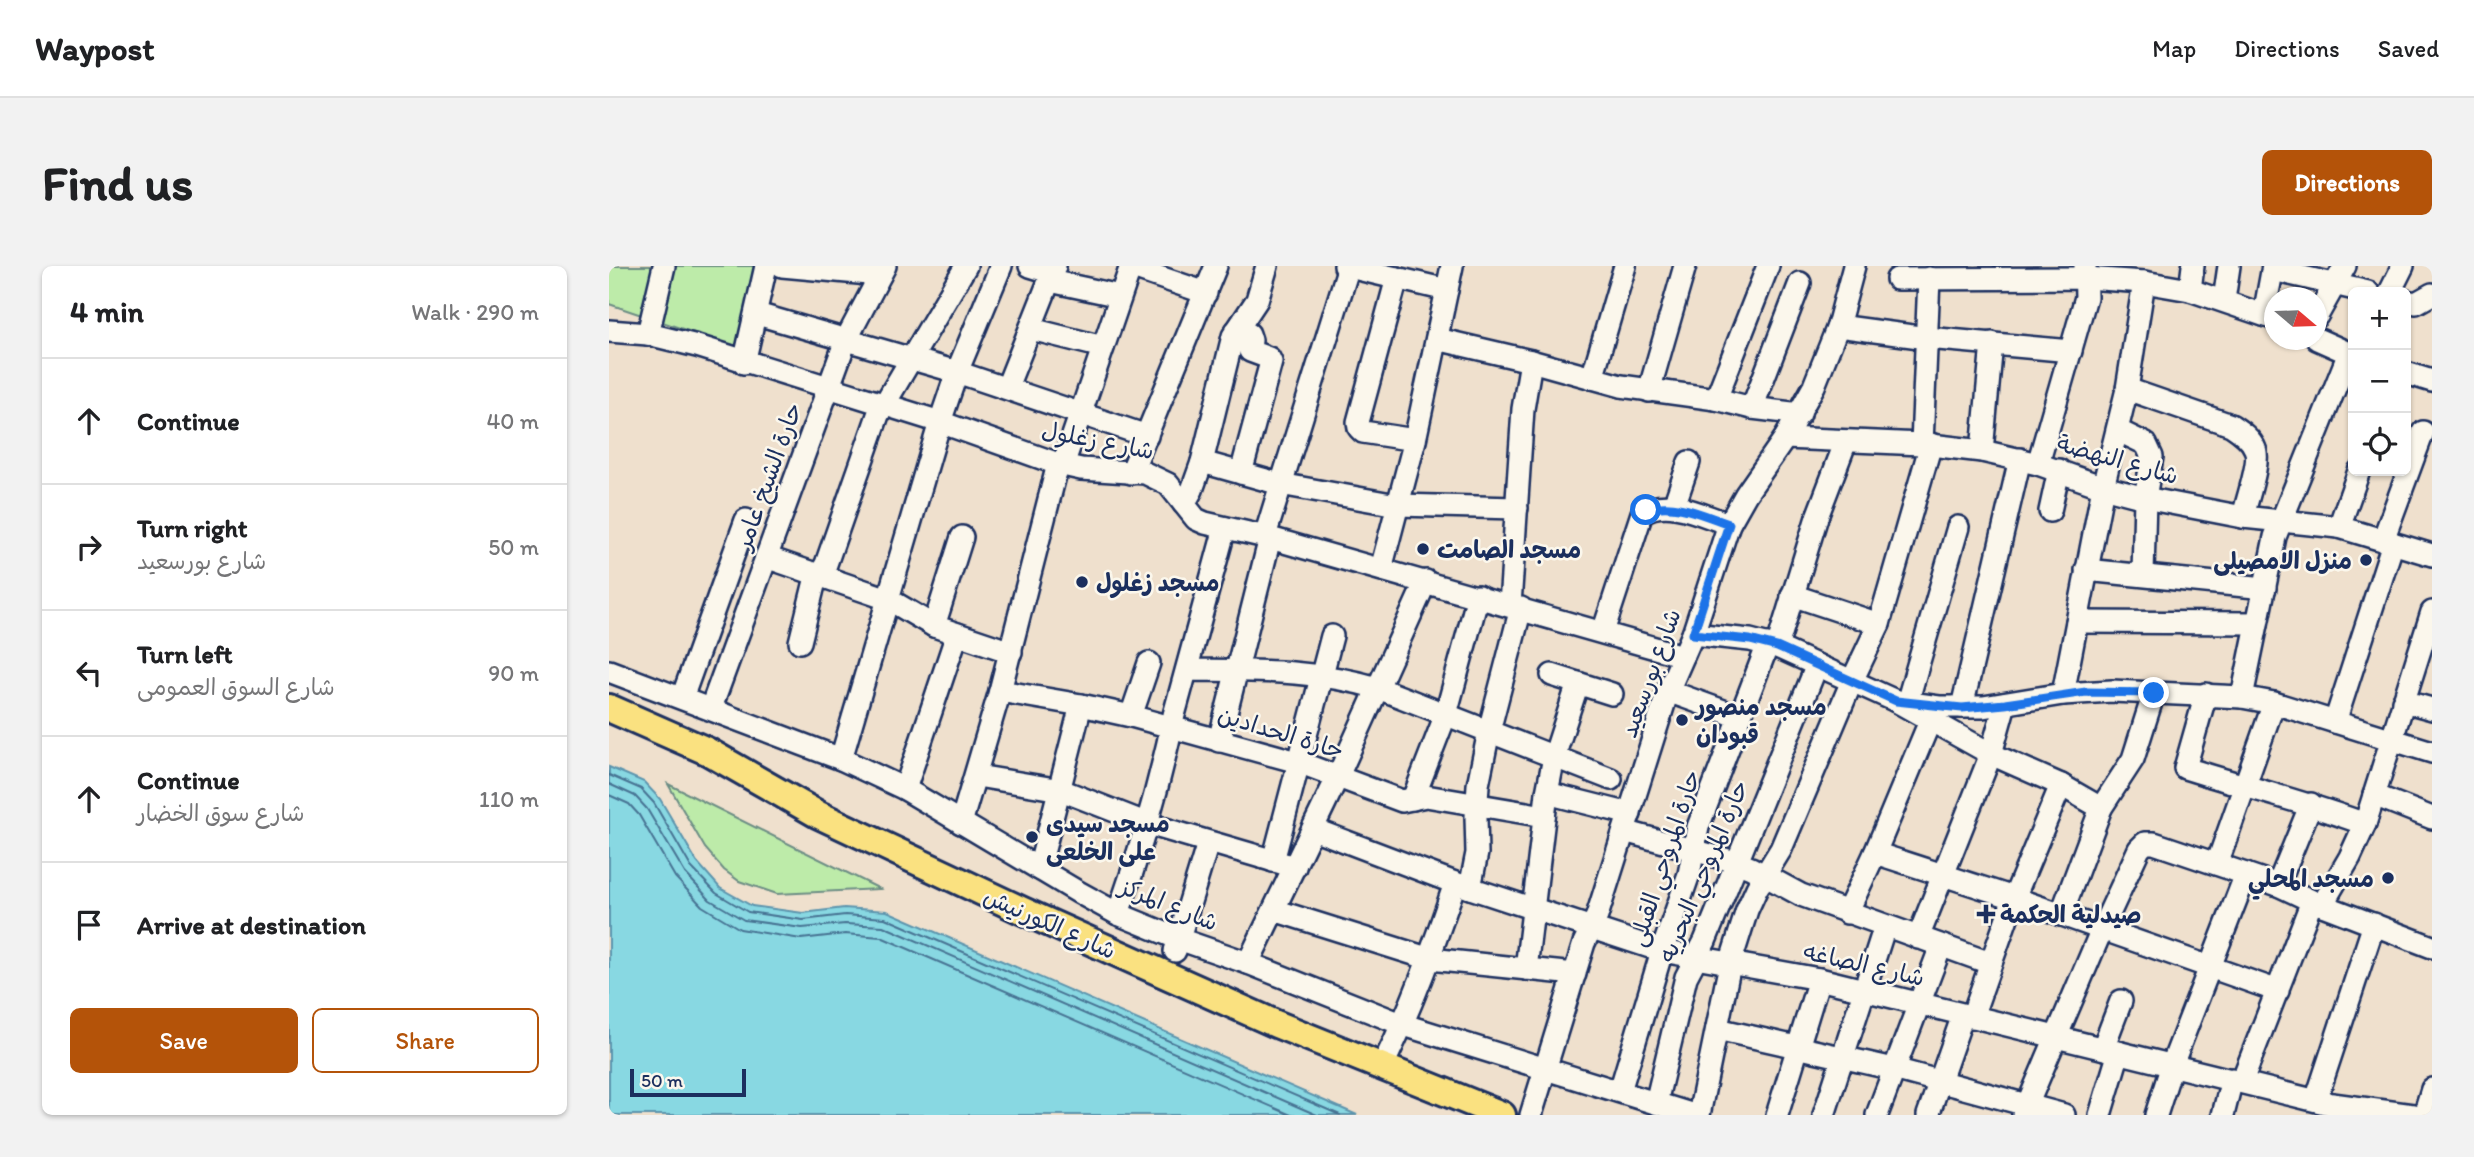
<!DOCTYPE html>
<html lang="en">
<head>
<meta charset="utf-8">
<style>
	body { margin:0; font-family:Itim,"Playpen Sans Arabic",sans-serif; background:#f2f2f2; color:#202124 }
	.controls { position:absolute; right:21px; top:21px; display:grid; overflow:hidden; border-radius:10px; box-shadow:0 2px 5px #0004 }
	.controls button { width:63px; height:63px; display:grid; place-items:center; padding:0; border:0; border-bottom:2px solid #e0e0e0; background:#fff; color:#202124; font:35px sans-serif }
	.compass { position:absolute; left:1655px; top:21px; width:63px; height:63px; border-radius:50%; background:#fff; box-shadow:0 2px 5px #0004; rotate:109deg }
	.scale { position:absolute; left:21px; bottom:18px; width:116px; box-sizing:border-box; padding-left:7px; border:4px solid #1b2f5e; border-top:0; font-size:19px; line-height:24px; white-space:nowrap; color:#1b2f5e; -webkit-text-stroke:5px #fbf7ec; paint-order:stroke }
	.stop { position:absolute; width:21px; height:21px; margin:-16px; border:5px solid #1a73e8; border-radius:50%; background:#fff }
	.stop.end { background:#1a73e8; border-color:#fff; box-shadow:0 2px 7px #0008 }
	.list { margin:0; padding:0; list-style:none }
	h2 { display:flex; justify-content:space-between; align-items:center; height:91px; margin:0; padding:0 28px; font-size:30px }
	h2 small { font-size:23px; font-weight:400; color:#757577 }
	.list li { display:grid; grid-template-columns:46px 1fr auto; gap:21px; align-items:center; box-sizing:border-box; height:126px; padding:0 28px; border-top:2px solid #e0e0e0 }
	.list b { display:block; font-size:26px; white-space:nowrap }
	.list p { margin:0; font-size:23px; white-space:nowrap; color:#757577 }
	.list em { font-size:23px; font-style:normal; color:#757577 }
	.actions { display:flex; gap:14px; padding:21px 28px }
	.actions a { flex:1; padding:16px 0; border:2px solid #b45309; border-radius:10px; text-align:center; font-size:24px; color:#b45309 }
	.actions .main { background:#b45309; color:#fff }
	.icon { flex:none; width:38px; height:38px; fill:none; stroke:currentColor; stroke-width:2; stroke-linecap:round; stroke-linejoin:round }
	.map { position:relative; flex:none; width:1823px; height:849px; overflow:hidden; border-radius:10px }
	header { display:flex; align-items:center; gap:42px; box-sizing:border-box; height:98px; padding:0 35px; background:#fff; border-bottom:2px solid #e0e0e0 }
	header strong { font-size:33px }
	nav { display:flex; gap:38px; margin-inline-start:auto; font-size:24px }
	.intro { display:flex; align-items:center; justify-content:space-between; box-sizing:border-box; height:168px; padding:0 42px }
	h1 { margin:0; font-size:49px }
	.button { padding:18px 32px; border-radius:10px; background:#b45309; color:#fff; font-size:24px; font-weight:700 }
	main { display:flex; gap:42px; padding:0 42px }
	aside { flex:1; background:#fff; border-radius:10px; box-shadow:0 2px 5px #0004 }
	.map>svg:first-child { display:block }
	.green { fill:#bdeba9; stroke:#6c8d84; stroke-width:2 }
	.water { fill:#88d8e2; stroke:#5c94ad; stroke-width:2 }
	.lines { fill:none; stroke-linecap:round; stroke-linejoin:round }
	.shore { stroke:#477393; stroke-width:2 }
	.minor-casing { stroke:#1b2f5e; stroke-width:26 }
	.major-casing { stroke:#1b2f5e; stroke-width:32 }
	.minor { stroke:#fbf7ec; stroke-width:21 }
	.major { stroke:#fae180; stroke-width:26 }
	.route { stroke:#1a73e8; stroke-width:9 }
	.poi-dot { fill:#1b2f5e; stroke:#fbf7ec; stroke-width:2.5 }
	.labels { text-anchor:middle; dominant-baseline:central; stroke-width:5; stroke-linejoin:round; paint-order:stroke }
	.street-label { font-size:24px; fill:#1b2f5e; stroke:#fbf7ec }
	.poi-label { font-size:24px; font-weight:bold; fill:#1b2f5e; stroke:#fbf7ec; text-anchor:start }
</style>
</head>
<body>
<header>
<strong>Waypost</strong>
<nav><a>Map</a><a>Directions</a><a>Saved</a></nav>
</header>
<div class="intro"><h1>Find us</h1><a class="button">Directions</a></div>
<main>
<aside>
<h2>4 min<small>Walk · 290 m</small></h2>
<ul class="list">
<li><svg class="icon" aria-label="ahead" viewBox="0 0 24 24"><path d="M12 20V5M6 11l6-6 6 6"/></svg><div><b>Continue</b></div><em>40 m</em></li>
<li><svg class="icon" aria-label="right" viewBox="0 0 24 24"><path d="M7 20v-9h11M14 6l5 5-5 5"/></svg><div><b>Turn right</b><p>شارع بورسعيد</p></div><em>50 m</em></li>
<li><svg class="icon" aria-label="left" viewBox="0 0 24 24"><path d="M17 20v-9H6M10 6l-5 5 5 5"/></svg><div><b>Turn left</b><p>شارع السوق العمومى</p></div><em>90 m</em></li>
<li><svg class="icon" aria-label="ahead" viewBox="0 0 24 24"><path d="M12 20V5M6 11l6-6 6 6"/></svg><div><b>Continue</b><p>شارع سوق الخضار</p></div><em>110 m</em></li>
<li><svg class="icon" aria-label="arrive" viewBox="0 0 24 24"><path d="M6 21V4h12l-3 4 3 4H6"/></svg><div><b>Arrive at destination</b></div></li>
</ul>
<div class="actions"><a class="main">Save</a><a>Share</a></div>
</aside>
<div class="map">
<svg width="1823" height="849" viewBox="0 0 1823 849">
	<rect width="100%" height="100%" fill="#efe0cd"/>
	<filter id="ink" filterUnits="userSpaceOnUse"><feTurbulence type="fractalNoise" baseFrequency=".0143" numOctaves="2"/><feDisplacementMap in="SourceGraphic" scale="14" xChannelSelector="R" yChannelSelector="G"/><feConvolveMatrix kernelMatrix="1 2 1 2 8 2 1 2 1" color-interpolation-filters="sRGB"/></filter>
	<g filter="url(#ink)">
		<g class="green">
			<path d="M 0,0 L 146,0 L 130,82 L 0,38 Z"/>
			<path d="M 59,518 L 271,623 L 168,628 L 130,615 L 115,604 L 96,582 Z"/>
		</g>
		<path class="water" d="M 0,501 L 35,516 L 51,533 L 88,596 L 111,622 L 143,640 L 194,647 L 235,642 L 278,645 L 748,849 L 0,849 Z"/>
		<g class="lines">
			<g class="shore">
				<path d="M 0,509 L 32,523 L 45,537 L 82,601 L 107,627 L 139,646 L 194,654 L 236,649 L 276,652 L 731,849"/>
				<path d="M 0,518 L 26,530 L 38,543 L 76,607 L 101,634 L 135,654 L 193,662 L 236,658 L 274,660 L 708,849"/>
				<path d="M 0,529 L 20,538 L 30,549 L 66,611 L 93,640 L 131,663 L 192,673 L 236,668 L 272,671 L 682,849"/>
			</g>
			<g class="minor-casing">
				<g id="minor">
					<path d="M 173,0 L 271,9"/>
					<path d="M 421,0 L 444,7"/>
					<path d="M 736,0 L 838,24"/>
					<path d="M 521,1 L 597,27"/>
					<path d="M 1664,4 L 1759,26"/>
					<path d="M 788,12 L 749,156 L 750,162 L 754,166 L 806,174"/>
					<path d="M 1288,13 L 1477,12 L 1535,16 L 1581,24 L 1666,53"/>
					<path d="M 441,15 L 511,30"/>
					<path d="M 1581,24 L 1584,0"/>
					<path d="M 1781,26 L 1794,0"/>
					<path d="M 1615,34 L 1620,0"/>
					<path d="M 1797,35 L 1807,37 L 1823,28"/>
					<path d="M 148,48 L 348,106 L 538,170"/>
					<path d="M 1655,49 L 1664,0"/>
					<path d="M 1708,50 L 1736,0"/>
					<path d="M 1229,60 L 1318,72 L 1462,85"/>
					<path d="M 422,63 L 494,81"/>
					<path d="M 0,65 L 39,68 L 88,80 L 331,156 L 449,198 L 472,203 L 536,207 L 559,218 L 587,253 L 596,257 L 661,272 L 1074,390"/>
					<path d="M 627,65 L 640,68 L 642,74 L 641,85 L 660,92 L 662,96 L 632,207"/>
					<path d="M 39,68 L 55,0"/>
					<path d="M 828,73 L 922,95 L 1012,120 L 1107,133 L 1143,142 L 1191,148"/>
					<path d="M 1708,73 L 1744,89"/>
					<path d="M 135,97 L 157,0"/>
					<path d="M 1797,107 L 1823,115"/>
					<path d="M 983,112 L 1016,0"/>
					<path d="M 398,121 L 446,0"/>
					<path d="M 1518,123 L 1622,159 C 1631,165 1642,172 1646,183 C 1652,195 1637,236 1634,251"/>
					<path d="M 1040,125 L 1076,0"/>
					<path d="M 1107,133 L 1159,0"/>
					<path d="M 1143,142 L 1191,17"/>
					<path d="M 1510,165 L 1537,178 L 1543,191 L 1536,232 L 1534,308"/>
					<path d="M 1176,172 L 1313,178 L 1373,185 L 1429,198 L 1494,221 L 1536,232 L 1634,251 L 1730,261 L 1823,289"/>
					<path d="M 1313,178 L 1320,12"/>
					<path d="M 1373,185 L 1383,77"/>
					<path d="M 593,196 L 671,218 L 788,239 L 908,242"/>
					<path d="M 1429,198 L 1477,31 L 1476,0"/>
					<path d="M 454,199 L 522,0"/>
					<path d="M 522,207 L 607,0"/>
					<path d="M 575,238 L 583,224 L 593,196 L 624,70 L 648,34 L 658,0"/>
					<path d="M 1065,240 L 1080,196"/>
					<path d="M 1441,245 L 1450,204"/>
					<path d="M 1730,261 L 1750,205"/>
					<path d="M 656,270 L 740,0"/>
					<path d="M 1774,274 L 1814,166"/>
					<path d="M 157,291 L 279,333 L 325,360 L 402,386"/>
					<path d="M 772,303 L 806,174 L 843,0"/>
					<path d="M 1477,304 L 1656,322"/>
					<path d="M 1183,329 L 1270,358"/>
					<path d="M 901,339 L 914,143 L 922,95"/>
					<path d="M 1468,356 L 1648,357"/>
					<path d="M 325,360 L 353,271"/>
					<path d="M 994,366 L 1033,247 C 1058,230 1095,250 1120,258"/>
					<path d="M 1084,368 L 1141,374 L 1168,381 L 1287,435 L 1382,488 L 1452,519 L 1492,542"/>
					<path d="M 191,376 L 205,319 L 217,298 L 269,149 L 357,0"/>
					<path d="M 1168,381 L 1208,251 L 1237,175"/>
					<path d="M 578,404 C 644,405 705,403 769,422 L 1002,513"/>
					<path d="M 0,405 L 232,493 L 296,523 L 469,626 L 509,648 L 570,673 L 639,697 L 795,759 L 1085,849"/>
					<path d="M 943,409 L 1003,428"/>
					<path d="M 391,425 L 472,439 L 522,450 L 689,496 L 793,535 L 817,530 L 935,550"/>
					<path d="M 1059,425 L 1131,451"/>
					<path d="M 1454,428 L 1494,221 L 1518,123 L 1535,16"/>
					<path d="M 1597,428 L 1576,502 C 1636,521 1697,536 1756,558"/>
					<path d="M 1633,431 L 1666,271 L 1740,87"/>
					<path d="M 73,432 L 137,254"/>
					<path d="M 1287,435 L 1330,441 L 1374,441 L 1454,428 L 1503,425 L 1633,431 L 1665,437 L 1823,486"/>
					<path d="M 1794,435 L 1823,443"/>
					<path d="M 1298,437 L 1349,261"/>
					<path d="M 1353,441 L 1411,193"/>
					<path d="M 102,442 L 237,74 L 276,0"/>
					<path d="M 522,450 L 540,397"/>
					<path d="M 1726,456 L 1784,277"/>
					<path d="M 610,475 L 661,272"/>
					<path d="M 232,493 L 331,156 L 348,106 L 392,0"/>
					<path d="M 368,510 L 452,524 L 539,558 L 686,601"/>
					<path d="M 296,523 L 348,368"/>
					<path d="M 938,527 L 1021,548"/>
					<path d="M 1765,529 L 1823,552"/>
					<path d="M 804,533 L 837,448 L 869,330"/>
					<path d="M 352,557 L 391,425 L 449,198"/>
					<path d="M 704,563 L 846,617 L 1053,685 L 1210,713 L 1716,837 L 1804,849"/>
					<path d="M 1015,565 L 1127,596 L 1142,602 L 1192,629 L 1381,697"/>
					<path d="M 1266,587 L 1405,632 L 1669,725"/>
					<path d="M 664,595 L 723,370"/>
					<path d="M 1608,598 L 1665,437"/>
					<path d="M 430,603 L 472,439"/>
					<path d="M 1669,619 L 1702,538"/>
					<path d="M 861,622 L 868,587 L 867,551 L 869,519 L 880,465 L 912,342"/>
					<path d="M 1713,639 L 1741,591 L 1756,558 L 1823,346"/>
					<path d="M 665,644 L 821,693 L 966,708"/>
					<path d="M 1238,647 L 1266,587 L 1321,455"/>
					<path d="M 509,648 C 532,582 551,517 565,449 L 616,262"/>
					<path d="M 1452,649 L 1492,542 L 1524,493 L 1545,427"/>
					<path d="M 1309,672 L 1382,488 L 1396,438"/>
					<path d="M 566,685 L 599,577"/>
					<path d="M 639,697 L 729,510 L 817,315"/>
					<path d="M 917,703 L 938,527 L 945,491 L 969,417"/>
					<path d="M 1363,751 L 1405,632 L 1452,519"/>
					<path d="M 1108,763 L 1285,803 L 1455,849"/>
					<path d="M 1494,782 L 1512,735"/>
					<path d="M 773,801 C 803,741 825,680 846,617"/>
					<path d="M 1633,815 L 1703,635"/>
					<path d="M 1011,825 L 1053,685 L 1080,608 L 1089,561 L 1159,378"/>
					<path d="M 1707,834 L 1765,658"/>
					<path d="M 1047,837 L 1077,711 L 1096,675 L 1208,399"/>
					<path d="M 922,849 L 975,677 L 988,650 L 1059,425 L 1084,368 L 1120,258 L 1137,228 L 1176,172 L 1205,120 L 1229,60 L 1245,0"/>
					<path d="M 1090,849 L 1121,698 L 1138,644 L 1148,622 L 1172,583 L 1243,415 L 1270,358 L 1322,178"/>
					<path d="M 1168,849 L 1210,713"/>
					<path d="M 1215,849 L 1276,660"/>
					<path d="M 1268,849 L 1332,680"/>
					<path d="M 1319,849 L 1354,749"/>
					<path d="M 1414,849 L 1493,663 L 1530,583 L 1536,577 L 1545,577 L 1669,619 L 1703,635 L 1823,681"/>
					<path d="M 1491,849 L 1510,786"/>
					<path d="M 1547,849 L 1563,799 L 1637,608"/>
					<path d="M 1614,849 L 1623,813"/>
					<path d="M 1815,849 L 1823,823"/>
				</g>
			</g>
			<g class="major-casing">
				<path id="major" d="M 0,442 L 98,485 L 210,549 L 414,645 L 667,758 L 893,849"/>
			</g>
			<use href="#minor" class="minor"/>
			<use href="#major" class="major"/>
		</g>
	</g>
	<g class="lines" filter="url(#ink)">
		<path class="route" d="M 1037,244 C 1064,234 1094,249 1120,258 L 1084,368 L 1141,374 L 1168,381 L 1287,435 L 1353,442 L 1396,438 L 1477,426 L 1545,427"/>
	</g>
	<g class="poi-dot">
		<circle cx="814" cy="283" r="7"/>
		<circle cx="1757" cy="294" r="7"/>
		<circle cx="473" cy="316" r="7"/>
		<circle cx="1073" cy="454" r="7"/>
		<circle cx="423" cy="571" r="7"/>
		<circle cx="1779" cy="612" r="7"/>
		<path d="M1373.5 637.5h7v7h7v7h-7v7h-7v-7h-7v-7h7z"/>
	</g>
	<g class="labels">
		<g class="street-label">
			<text transform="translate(489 174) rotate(11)">شارع زغلول</text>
			<text transform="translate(1509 193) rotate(16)">شارع النهضة</text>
			<text transform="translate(159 210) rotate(-70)">حارة الشيخ عامر</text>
			<text transform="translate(1041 407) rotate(-70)">شارع بورسعيد</text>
			<text transform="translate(672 466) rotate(17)">حارة الحدادين</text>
			<text transform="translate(1055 592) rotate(-72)">حارة المروحي القبلى</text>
			<text transform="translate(1094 605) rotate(-67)">حارة المروحي البحريه</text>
			<text transform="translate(560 638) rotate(22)">شارع المركز</text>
			<text transform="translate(441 657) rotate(24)">شارع الكورنيش</text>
			<text transform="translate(1255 698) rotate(13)">شارع الصاغه</text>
		</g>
		<g class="poi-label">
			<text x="828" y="283">مسجد الصامت</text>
			<text x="1743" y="294" text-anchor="end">منزل الامصيلى</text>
			<text x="487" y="316">مسجد زغلول</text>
			<text x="1087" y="440">مسجد منصور<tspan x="1087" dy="28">قبودان</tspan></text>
			<text x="437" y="557">مسجد سيدى<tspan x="437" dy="28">على الخلعى</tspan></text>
			<text x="1765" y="612" text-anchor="end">مسجد المحلي</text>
			<text x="1391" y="648">صيدلية الحكمة</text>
		</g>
	</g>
</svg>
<div class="controls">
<button>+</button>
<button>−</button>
<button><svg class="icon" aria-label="locate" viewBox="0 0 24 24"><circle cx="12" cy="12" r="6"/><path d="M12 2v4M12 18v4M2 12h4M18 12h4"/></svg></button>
</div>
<svg class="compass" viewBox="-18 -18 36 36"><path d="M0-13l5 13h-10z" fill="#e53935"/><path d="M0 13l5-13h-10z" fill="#757577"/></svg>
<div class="scale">50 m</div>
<div class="stop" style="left:1037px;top:244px"></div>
<div class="stop end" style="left:1545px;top:427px"></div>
</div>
</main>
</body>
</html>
